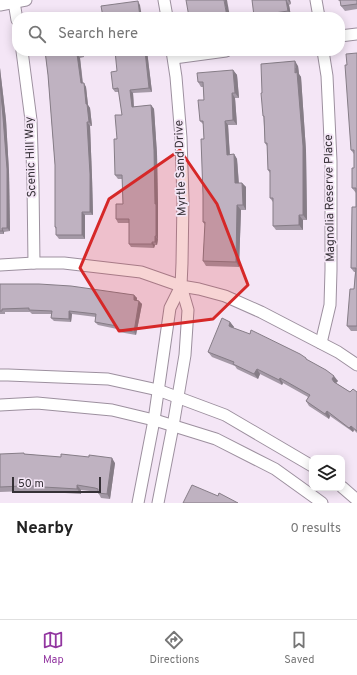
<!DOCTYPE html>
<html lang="en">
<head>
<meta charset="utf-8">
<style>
	body { margin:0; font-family:Overpass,sans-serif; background:#f2f2f2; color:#222 }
	.controls { position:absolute; right:12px; bottom:12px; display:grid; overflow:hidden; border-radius:8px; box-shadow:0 2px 10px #0003 }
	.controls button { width:36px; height:36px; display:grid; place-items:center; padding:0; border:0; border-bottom:1px solid #e0e0e0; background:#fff; color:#222; font:20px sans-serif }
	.scale { position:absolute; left:12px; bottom:10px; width:89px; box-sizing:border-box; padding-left:4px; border:2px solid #353036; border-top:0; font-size:11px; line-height:14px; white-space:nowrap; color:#353036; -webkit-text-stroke:3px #f4e6f6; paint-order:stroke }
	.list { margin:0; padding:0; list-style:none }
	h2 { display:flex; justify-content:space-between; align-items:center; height:52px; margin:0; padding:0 16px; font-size:17px }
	h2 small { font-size:13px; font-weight:400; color:#767676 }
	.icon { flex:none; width:22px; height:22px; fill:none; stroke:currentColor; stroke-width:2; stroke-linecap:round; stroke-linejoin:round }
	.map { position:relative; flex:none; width:357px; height:503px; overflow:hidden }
	.search { position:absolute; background:#fff; box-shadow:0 2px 10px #0003; left:12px; right:12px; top:12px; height:44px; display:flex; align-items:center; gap:10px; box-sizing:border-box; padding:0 14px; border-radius:16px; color:#767676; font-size:15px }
	.sheet { height:116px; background:#fff }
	nav { display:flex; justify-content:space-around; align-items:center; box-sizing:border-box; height:56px; border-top:1px solid #e0e0e0; background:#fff; font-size:11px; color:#767676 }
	nav a { display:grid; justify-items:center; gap:2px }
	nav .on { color:#9236a0 }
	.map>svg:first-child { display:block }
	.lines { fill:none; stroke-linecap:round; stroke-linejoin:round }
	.street-casing { stroke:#9d909f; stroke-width:13 }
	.street { stroke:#fff; stroke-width:11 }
	.wall { fill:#a499a6 }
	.shaded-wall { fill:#867d87 }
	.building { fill:#bfb2c1; stroke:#867d87 }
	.marked { fill:#d62828; fill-opacity:0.2; stroke:#d62828; stroke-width:3; stroke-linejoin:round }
	.labels { text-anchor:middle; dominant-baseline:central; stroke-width:3.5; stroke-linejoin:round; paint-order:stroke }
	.street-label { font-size:12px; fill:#353036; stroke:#f4e6f6 }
</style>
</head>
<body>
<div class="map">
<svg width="357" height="503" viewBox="0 0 357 503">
	<rect width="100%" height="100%" fill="#f4e6f6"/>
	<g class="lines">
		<g class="street-casing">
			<g id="street">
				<path d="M 164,0 L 167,17"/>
				<path d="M 316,0 L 319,17"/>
				<path d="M 14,2 L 17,20"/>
				<path d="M 0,5 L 26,0"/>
				<path d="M 340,36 L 357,34"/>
				<path d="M 22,51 L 31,120 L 33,184 L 34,263"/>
				<path d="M 174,58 L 226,51"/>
				<path d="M 0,265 L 34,263 L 64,263 L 141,272 L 181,286 L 199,289 L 225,296 L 261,312 L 338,352 L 357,365"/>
				<path d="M 321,343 L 330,305 L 331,270 L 331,161 L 327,76 L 323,51"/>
				<path d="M 0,375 L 8,375 L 108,379 L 158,390 L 225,415 L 312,466"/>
				<path d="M 0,405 L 37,403 L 112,410 L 158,421 L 216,439 L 275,469 L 314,497 L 322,503"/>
				<path d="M 342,487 L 357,500"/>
				<path d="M 138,503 L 154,420 L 170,308 L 181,286"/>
				<path d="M 158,503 L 173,426 L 185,355 L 188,310 L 181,286 L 182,263 L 183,200 L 181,138 L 176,77 L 172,51"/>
			</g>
		</g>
		<use href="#street" class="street"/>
	</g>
	<g class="wall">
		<path d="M 252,0 L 290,0 L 291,4 L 289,5 L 291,16 L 282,17 L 255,17 Z"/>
		<path d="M 338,0 L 357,0 L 357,9 L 345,11 L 341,6 L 341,1 L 339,1 Z"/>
		<path d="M 45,51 L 83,51 L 84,57 L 80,58 L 83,83 L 86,87 L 88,105 L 90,108 L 92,126 L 90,126 L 92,177 L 93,215 L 85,215 L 85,239 L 59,239 L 56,235 L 56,229 L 55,227 L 55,165 L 48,75 Z"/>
		<path d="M 147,51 L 152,92 L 133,93 L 134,107 L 151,105 L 154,109 L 157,154 L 158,207 L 158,239 L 157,245 L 155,245 L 154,248 L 131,247 L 129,244 L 129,223 L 118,223 L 116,219 L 123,204 L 122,179 L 118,179 L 115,175 L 117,139 L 122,115 L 119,92 L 115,92 L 113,89 L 117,71 Z"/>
		<path d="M 357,53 L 357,331 L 351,331 L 347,326 L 354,289 L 355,272 L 354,272 L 351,268 L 356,207 L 356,193 L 352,188 L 354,168 L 354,154 L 351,150 L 347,65 Z"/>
		<path d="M 298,66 L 299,74 L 301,77 L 306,151 L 307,220 L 303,220 L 303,230 L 276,230 L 273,226 L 273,202 L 270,198 L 270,173 L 268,170 L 267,146 L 265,143 L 262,93 Z"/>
		<path d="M 0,68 L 6,120 L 9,172 L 10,231 L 4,232 L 4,234 L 0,234 Z"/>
		<path d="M 233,70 L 237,75 L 239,98 L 235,98 L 237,125 L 228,125 L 230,155 L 234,154 L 237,159 L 239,183 L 242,183 L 246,187 L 246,210 L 241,210 L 239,267 L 206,266 L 203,261 L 205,225 L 203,222 L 203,195 L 204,139 L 203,124 L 200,121 L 204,100 L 203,87 L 201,87 L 198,82 Z"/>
		<path d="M 0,284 L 134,295 L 137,298 L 137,300 L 142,304 L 136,335 L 119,332 L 117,329 L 98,325 L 95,322 L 96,317 L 72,314 L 71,322 L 54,321 L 51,318 L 51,314 L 32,314 L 30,312 L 5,312 L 5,314 L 0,314 Z"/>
		<path d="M 230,322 L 234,327 L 233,328 L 307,360 L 338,381 L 336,383 L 350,392 L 357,392 L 357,433 L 354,430 L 353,432 L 330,416 L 329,419 L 309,406 L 306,401 L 308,397 L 283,383 L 282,385 L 260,374 L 258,379 L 237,369 L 235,366 L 212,357 L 208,352 Z"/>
		<path d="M 0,454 L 25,454 L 115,463 L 110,499 L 101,498 L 98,492 L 81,490 L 81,494 L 65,493 L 46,492 L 46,491 L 26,491 L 0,492 Z"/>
	</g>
	<g class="shaded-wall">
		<path d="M 224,0 L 227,0 L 230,17 L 227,17 Z"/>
		<path d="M 286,0 L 289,5 L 291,16 L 288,11 Z"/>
		<path d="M 288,0 L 290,0 L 291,4 Z"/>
		<path d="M 138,1 L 140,5 L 142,17 L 140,17 Z"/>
		<path d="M 81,51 L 83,51 L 84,57 L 82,54 Z"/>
		<path d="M 145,51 L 147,51 L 152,92 L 149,88 Z"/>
		<path d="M 77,54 L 80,58 L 83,87 L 81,83 Z"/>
		<path d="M 295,61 L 298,66 L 299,74 L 301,77 L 306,151 L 307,220 L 303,215 Z"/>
		<path d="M 0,68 L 6,120 L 9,172 L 10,231 L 7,228 L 0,83 Z"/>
		<path d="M 233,70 L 237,75 L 239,98 L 235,93 Z"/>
		<path d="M 84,83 L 86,87 L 88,105 L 90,108 L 92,126 L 89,122 L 86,104 Z"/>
		<path d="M 130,90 L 133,93 L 134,110 L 132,107 Z"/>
		<path d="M 232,93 L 235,98 L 237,125 L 233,120 Z"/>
		<path d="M 151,105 L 154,109 L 157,154 L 158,207 L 158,239 L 156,236 Z"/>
		<path d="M 225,121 L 228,125 L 230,160 L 227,155 Z"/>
		<path d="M 87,122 L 90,126 L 92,177 L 93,215 L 90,212 Z"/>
		<path d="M 234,154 L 237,159 L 239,188 L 235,183 Z"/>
		<path d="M 242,183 L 246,187 L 246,210 L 243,205 Z"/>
		<path d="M 237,205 L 241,210 L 239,267 L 236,262 Z"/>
		<path d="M 82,212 L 85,215 L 85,239 L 82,235 Z"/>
		<path d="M 299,215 L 303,220 L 303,230 L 299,225 Z"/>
		<path d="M 2,228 L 4,232 L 4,234 L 2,231 Z"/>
		<path d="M 155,236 L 158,239 L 157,245 L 155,242 Z"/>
		<path d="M 152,242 L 155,245 L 154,248 L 152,244 Z"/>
		<path d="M 134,295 L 137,298 L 136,303 L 134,300 Z"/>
		<path d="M 139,301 L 142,304 L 136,335 L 134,332 Z"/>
		<path d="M 69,311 L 72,314 L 71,322 L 69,319 Z"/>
		<path d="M 230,322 L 234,327 L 232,330 L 229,326 Z"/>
		<path d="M 257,369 L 260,374 L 258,379 L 254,374 Z"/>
		<path d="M 334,376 L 338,381 L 335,384 L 332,379 Z"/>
		<path d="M 280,378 L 283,383 L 282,385 L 279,380 Z"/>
		<path d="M 327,411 L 330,416 L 329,419 L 325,414 Z"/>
		<path d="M 351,426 L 354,430 L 353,432 L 349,428 Z"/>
		<path d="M 112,458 L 115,463 L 110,499 L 107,494 Z"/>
		<path d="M 77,485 L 81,490 L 81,494 L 77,489 Z"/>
	</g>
	<g class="building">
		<path d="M 186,0 L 224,0 L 227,17 L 189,17 Z"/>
		<path d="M 252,0 L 287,0 L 286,0 L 288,11 L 254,16 Z"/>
		<path d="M 340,0 L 357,0 L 357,4 L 341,6 Z"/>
		<path d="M 138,1 L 140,17 L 103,17 L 101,6 Z"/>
		<path d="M 76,14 L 76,17 L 57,17 Z"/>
		<path d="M 45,51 L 81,51 L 82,54 L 77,54 L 81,83 L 84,83 L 86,104 L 87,104 L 89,122 L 87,122 L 90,174 L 90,212 L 82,212 L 82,235 L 56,235 L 56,227 L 55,227 L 55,165 L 48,75 Z"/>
		<path d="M 115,51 L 145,51 L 149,88 L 130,90 L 132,107 L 151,105 L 154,150 L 155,204 L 156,204 L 156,236 L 155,236 L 155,242 L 152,242 L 152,244 L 129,244 L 129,219 L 116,219 L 116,204 L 123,204 L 122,175 L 115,175 L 114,139 L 117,139 L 115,115 L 122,115 L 118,88 L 113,89 L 111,72 L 117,71 Z"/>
		<path d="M 357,53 L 357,326 L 347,326 L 350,289 L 354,289 L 356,268 L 351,268 L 352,207 L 356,207 L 356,188 L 352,188 L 352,168 L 354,168 L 354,150 L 351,150 L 345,65 L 347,65 L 346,54 Z"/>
		<path d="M 295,61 L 295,73 L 297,72 L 303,146 L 303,215 L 299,215 L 299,225 L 273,226 L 273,198 L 270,198 L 270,170 L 268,170 L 267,143 L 265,143 L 264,116 L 263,116 L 261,93 L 262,93 L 261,64 Z"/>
		<path d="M 233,70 L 235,93 L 232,93 L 233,120 L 225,121 L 227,155 L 234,154 L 235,183 L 242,183 L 243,205 L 237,205 L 236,262 L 203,261 L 205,222 L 203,222 L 203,195 L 201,139 L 204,139 L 203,121 L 200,121 L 198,100 L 204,100 L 203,82 L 198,82 L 197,73 Z"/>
		<path d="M 0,83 L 3,117 L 7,169 L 7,228 L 2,228 L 2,231 L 0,231 Z"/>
		<path d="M 0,284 L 39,284 L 71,286 L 134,295 L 134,300 L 139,301 L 134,332 L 117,329 L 117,326 L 95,322 L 96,314 L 69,311 L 69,319 L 51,318 L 52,311 L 29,310 L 29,308 L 2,309 L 2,311 L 0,311 Z"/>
		<path d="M 222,318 L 230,322 L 229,326 L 231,327 L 250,334 L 251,330 L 300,354 L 306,358 L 306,359 L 326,370 L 334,376 L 332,379 L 334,382 L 350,392 L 353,389 L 357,392 L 357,431 L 351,426 L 349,428 L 327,411 L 325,414 L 306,401 L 310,395 L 280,378 L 279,380 L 257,369 L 254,374 L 233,364 L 234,362 L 208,352 Z"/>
		<path d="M 24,453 L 24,454 L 61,457 L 61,454 L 89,457 L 89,455 L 112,458 L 107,494 L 98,493 L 98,489 L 95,488 L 77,485 L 77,489 L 61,488 L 43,487 L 43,486 L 22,486 L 0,487 L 0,454 Z"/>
		<path d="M 192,485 L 218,496 L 219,493 L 238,503 L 183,503 Z"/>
	</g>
	<path class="marked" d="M 180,150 L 217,204 L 248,285 L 213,319 L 119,331 L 80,268 L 109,199 Z"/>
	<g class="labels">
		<g class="street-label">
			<text transform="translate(31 157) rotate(-92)">Scenic Hill Way</text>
			<text transform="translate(181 168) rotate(-92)">Myrtle Sand Drive</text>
			<text transform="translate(330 198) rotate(-91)">Magnolia Reserve Place</text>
		</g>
	</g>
</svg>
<div class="controls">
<button><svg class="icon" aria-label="layers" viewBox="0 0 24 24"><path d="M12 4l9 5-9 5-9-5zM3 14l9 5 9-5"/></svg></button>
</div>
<div class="scale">50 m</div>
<div class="search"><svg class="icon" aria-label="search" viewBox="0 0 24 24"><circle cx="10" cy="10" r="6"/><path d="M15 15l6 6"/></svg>Search here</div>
</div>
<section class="sheet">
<h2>Nearby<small>0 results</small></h2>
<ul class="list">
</ul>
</section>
<nav>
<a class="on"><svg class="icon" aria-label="map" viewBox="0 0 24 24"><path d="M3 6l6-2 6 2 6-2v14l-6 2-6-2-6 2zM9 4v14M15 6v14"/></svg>Map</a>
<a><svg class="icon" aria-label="directions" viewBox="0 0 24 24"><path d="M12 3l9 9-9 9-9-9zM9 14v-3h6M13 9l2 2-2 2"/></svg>Directions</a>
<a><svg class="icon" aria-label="saved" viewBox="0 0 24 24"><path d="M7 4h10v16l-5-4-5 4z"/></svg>Saved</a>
</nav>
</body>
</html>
